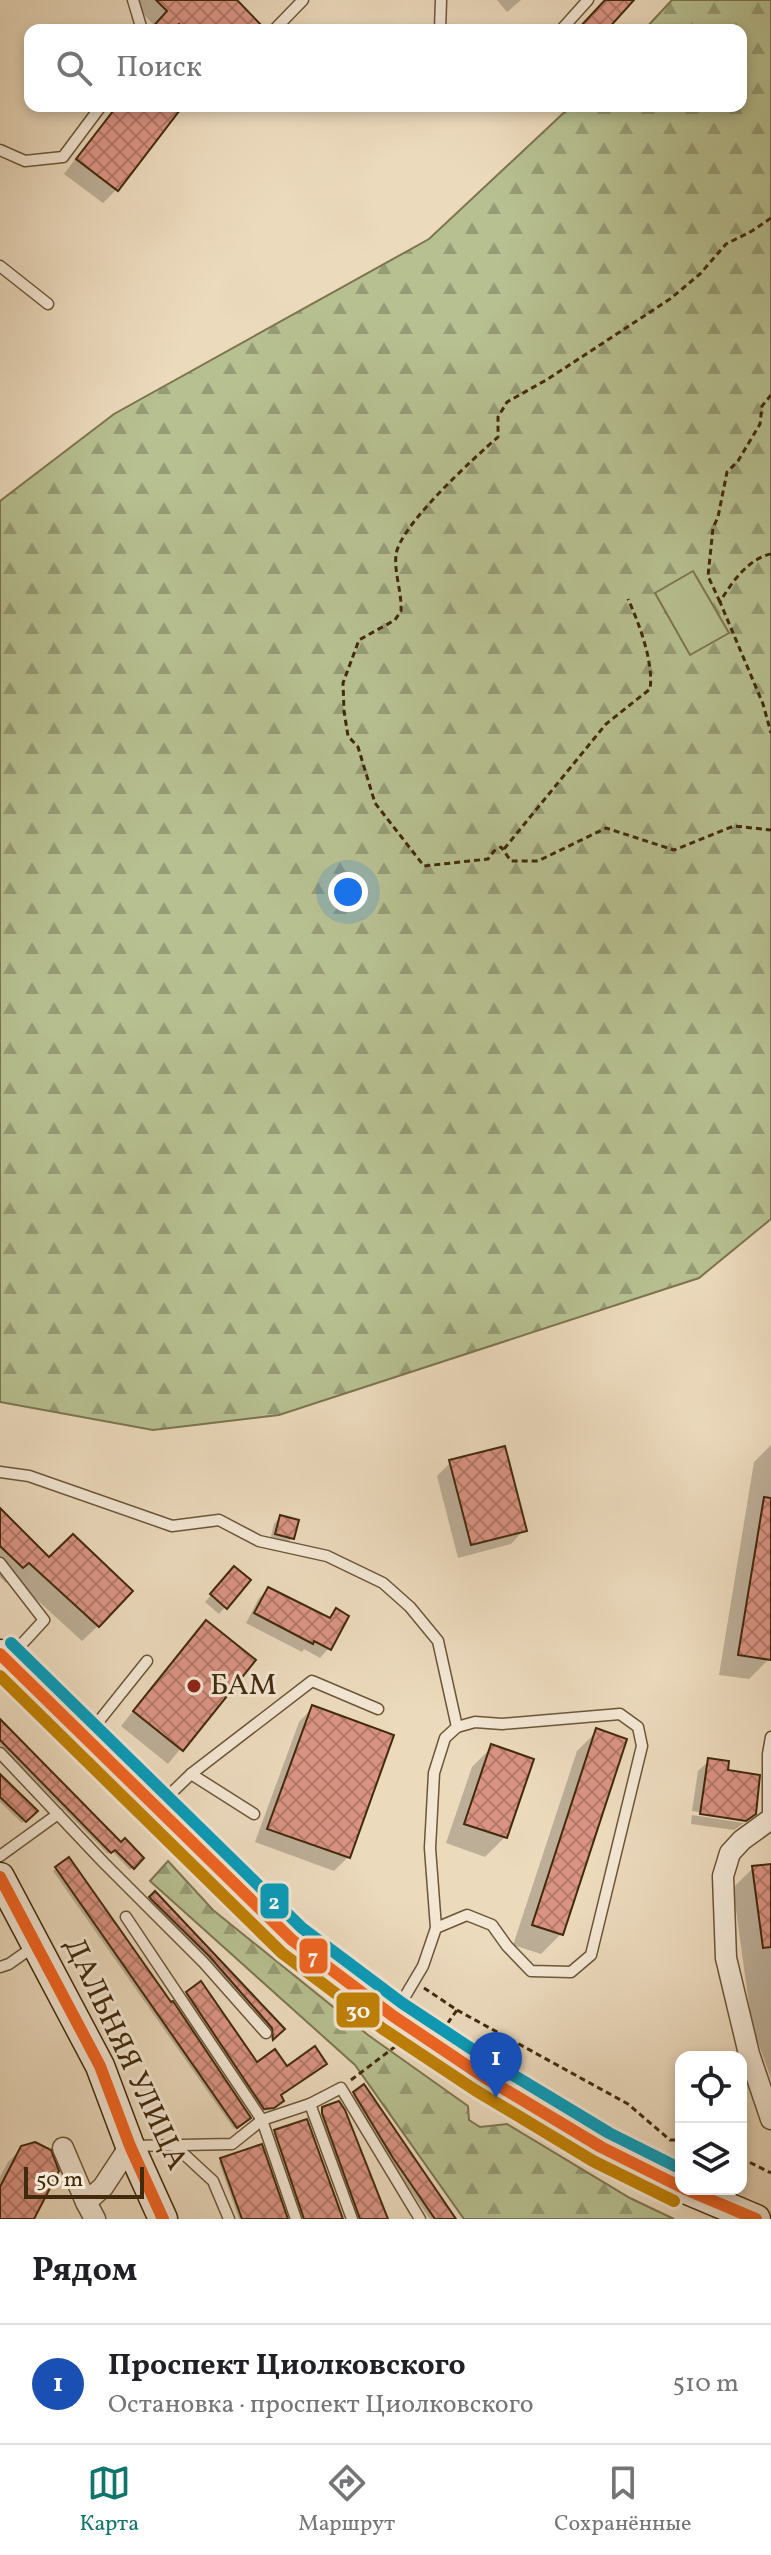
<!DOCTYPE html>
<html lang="ru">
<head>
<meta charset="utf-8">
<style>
	body { margin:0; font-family:Vollkorn,serif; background:#f6f6f6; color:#202124 }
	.controls { position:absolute; right:24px; bottom:24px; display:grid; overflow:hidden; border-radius:16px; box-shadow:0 4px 12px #0003 }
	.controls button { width:72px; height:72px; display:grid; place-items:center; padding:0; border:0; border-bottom:2px solid #e0e0e0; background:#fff; color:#202124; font:40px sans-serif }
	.scale { position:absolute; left:24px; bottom:20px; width:120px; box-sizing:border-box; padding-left:8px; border:4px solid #422a0c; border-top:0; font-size:22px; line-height:28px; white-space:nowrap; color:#422a0c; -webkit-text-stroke:6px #f3e7d4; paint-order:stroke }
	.you { position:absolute; left:348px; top:892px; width:28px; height:28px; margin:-20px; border:6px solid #fff; border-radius:50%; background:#1a73e8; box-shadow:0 0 0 12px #1a73e833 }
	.badge { display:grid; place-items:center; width:52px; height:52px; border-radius:50%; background:#0f766e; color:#fff; font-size:26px; font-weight:700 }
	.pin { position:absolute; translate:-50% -66px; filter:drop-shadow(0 2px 4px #0008) }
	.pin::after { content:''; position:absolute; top:42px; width:28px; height:24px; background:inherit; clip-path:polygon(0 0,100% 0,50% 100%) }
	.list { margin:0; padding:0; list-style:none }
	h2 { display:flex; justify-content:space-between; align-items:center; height:104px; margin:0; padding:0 32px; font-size:34px }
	h2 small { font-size:26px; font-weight:400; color:#757577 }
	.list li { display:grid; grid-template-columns:52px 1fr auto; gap:24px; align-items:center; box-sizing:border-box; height:120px; padding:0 32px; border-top:2px solid #e0e0e0 }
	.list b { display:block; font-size:30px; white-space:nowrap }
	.list p { margin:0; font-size:26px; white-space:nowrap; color:#757577 }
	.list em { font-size:26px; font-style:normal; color:#757577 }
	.icon { flex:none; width:44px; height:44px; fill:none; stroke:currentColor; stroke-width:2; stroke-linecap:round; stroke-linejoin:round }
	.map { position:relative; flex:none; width:771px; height:2219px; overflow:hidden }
	.search { position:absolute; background:#fff; box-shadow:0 4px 12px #0003; left:24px; right:24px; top:24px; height:88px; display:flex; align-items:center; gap:20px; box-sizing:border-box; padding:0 28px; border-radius:16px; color:#757577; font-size:30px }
	.sheet { height:224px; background:#fff }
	nav { display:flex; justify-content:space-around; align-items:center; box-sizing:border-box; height:112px; border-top:2px solid #e0e0e0; background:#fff; font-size:22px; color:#757577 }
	nav a { display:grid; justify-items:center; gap:4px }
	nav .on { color:#0f766e }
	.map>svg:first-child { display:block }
	.forest { fill:url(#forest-firs); stroke:#7c754e; stroke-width:2 }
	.pitch { fill:#b7c091; stroke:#7c754e; stroke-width:2 }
	.shadow { fill:#0003 }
	.building { fill:url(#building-cross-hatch); stroke:#422a0c; stroke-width:2 }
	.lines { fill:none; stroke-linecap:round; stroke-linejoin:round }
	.lane-casing { stroke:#6c5638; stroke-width:13 }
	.street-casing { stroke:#6c5638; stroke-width:23 }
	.secondary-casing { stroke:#422a0c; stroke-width:31 }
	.path { stroke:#422a0c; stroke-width:3; stroke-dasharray:6 4; stroke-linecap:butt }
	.lane { stroke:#f3e7d4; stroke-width:10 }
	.street { stroke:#f3e7d4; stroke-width:20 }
	.secondary { stroke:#f3e7d4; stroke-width:28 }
	.bus-1-casing { stroke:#f3e7d4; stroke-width:18 }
	.bus-2-casing { stroke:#f3e7d4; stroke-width:18 }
	.bus-3-casing { stroke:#f3e7d4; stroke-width:18 }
	.bus-1 { stroke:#f26522; stroke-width:12 }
	.bus-2 { stroke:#c18104; stroke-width:12 }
	.bus-3 { stroke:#079cbb; stroke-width:12 }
	.poi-dot { fill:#8f2418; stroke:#f3e7d4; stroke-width:3 }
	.labels { text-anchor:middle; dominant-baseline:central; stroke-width:6; stroke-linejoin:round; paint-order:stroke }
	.poi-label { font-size:30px; fill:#422a0c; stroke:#f3e7d4; text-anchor:start }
	.street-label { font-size:30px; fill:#422a0c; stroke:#f3e7d4 }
	.line-badge { stroke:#f3e7d4; stroke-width:3 }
	.badge-label { font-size:22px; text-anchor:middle; font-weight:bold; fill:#fff }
</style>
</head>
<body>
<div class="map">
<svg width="771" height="2219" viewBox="0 0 771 2219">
	<defs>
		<pattern id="forest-firs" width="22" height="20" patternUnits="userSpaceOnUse" patternTransform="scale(2)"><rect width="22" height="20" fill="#b7c091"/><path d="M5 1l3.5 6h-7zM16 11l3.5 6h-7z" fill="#969c75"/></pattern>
		<pattern id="building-cross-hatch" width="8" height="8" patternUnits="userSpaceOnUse" patternTransform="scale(2)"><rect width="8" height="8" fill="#db9484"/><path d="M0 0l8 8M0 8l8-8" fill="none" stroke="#b3796a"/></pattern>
	</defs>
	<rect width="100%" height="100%" fill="#ecdabd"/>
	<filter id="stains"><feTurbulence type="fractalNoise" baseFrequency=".0025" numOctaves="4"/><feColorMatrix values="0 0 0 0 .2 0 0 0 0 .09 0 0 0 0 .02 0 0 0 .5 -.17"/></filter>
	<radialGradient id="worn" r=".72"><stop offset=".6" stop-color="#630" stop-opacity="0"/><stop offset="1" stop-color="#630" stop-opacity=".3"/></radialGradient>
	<g class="forest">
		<path d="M 672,0 L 771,0 L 771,1219 L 699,1278 L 279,1415 L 153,1430 L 0,1402 L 0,501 L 114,414 L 429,239 L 571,106 L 741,106 L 741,30 L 644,30 Z"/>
		<path d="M 168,1861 L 213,1910 L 368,2035 L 468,2106 L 469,2120 L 480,2127 L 507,2124 L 630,2198 L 674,2219 L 464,2219 L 355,2065 L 150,1881 Z"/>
	</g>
	<path class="pitch" d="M 693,571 L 729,633 L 690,655 L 655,593 Z"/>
	<g class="shadow">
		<path d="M 129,0 L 234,0 L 260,30 L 151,30 L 155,26 Z"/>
		<path d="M 497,0 L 521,0 L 507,12 Z"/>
		<path d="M 116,106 L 180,106 L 116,190 L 103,203 L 64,174 Z"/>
		<path d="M 771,1445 L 771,1645 L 769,1659 L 749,1679 L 719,1675 L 754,1462 Z"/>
		<path d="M 451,1462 L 524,1530 L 511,1544 L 458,1558 L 437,1476 Z"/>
		<path d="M 0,1511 L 49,1560 L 98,1626 L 82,1641 L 12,1577 L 6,1583 L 0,1577 Z"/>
		<path d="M 280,1517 L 292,1538 L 285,1545 L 270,1540 L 274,1524 Z"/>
		<path d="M 228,1575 L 225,1607 L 219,1614 L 205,1602 Z"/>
		<path d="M 268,1589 L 327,1619 L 336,1611 L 329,1648 L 320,1658 L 304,1649 L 302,1652 L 246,1623 L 259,1598 Z"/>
		<path d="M 193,1637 L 253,1661 L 168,1764 L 121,1726 Z"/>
		<path d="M 312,1708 L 348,1857 L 334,1871 L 255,1842 L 299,1722 Z"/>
		<path d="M 0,1721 L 121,1845 L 142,1858 L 130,1870 L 112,1851 L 108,1854 L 0,1745 Z"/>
		<path d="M 597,1731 L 561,1934 L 541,1954 L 513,1945 L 577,1751 Z"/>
		<path d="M 492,1747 L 505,1837 L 485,1857 L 446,1843 L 472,1767 Z"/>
		<path d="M 709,1761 L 725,1772 L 747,1819 L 692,1811 L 698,1771 Z"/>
		<path d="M 0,1777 L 35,1811 L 22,1823 L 0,1802 Z"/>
		<path d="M 692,1815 L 744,1823 L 734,1830 L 691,1824 Z"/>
		<path d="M 69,1860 L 246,2120 L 234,2129 L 53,1871 Z"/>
		<path d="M 771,1866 L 771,2078 L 752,2026 L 733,1888 L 753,1868 Z"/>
		<path d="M 154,1894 L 282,2029 L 271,2040 L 270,2031 L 148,1901 Z"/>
		<path d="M 187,1993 L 279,2096 L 279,2103 L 269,2110 L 261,2111 L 184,1996 Z"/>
		<path d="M 354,2093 L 454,2219 L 430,2219 L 390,2161 L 351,2096 Z"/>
		<path d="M 323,2109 L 386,2219 L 357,2219 L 320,2117 Z"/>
		<path d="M 275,2132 L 341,2219 L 301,2219 L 273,2135 Z"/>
		<path d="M 22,2148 L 31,2219 L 0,2219 L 0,2177 L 8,2162 Z"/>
		<path d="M 222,2160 L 285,2219 L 239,2219 L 219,2162 Z"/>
	</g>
	<g class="building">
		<path d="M 156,0 L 237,0 L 266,30 L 185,30 L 179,24 L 173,30 L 150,30 L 167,11 Z"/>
		<path d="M 605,0 L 634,0 L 607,30 L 577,30 Z"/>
		<path d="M 117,106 L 183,106 L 118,191 L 76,159 Z"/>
		<path d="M 505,1446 L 527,1531 L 471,1545 L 449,1460 Z"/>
		<path d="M 764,1497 L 771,1498 L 771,1660 L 738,1655 Z"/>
		<path d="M 0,1508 L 49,1557 L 73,1534 L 133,1591 L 99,1627 L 29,1563 L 23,1568 L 0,1546 Z"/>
		<path d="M 280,1515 L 299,1520 L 294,1539 L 275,1534 Z"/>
		<path d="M 234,1566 L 251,1580 L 227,1609 L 210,1594 Z"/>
		<path d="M 268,1587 L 330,1618 L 336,1608 L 349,1616 L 331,1650 L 314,1641 L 313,1644 L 254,1613 Z"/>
		<path d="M 206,1620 L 256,1660 L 183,1751 L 133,1711 Z"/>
		<path d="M 312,1705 L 394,1735 L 350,1858 L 267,1829 Z"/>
		<path d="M 0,1719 L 121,1842 L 125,1838 L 144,1858 L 134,1869 L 115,1850 L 111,1853 L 0,1740 Z"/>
		<path d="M 596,1728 L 627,1739 L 563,1935 L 532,1925 Z"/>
		<path d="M 491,1744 L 534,1759 L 507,1838 L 464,1824 Z"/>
		<path d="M 708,1758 L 729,1761 L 728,1770 L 760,1775 L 756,1814 L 746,1821 L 700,1814 Z"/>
		<path d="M 0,1774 L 38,1811 L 26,1822 L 0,1797 Z"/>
		<path d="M 69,1857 L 171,2002 L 173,2001 L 251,2118 L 237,2128 L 55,1867 Z"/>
		<path d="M 771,1864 L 771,1947 L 763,1948 L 752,1866 Z"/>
		<path d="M 155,1891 L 285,2029 L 273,2040 L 272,2028 L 210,1957 L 149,1897 Z"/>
		<path d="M 201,1981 L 257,2062 L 275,2049 L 287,2066 L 315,2046 L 327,2064 L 281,2095 L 284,2101 L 274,2108 L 264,2109 L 186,1992 Z"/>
		<path d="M 364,2084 L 456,2219 L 435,2219 L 393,2158 L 353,2092 Z"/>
		<path d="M 339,2101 L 345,2110 L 388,2219 L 360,2219 L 322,2113 L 322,2107 Z"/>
		<path d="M 307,2119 L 343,2219 L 304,2219 L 274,2130 Z"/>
		<path d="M 35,2142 L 51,2150 L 59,2171 L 34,2219 L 0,2219 L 0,2187 L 21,2146 Z"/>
		<path d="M 262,2144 L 288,2219 L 242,2219 L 220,2158 Z"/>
	</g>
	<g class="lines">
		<g class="lane-casing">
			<g id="lane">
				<path d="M 133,0 L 142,30"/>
				<path d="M 274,30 L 303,0"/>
				<path d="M 440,30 L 441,0"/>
				<path d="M 561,30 L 588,0"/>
				<path d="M 0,150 L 25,161 L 63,157 L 101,106"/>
				<path d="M 0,266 L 48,304"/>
				<path d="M 0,1472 L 29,1476 L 172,1526 L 219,1520 L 259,1541 L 327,1556 L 383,1583 L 410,1607 L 438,1641 L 457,1727"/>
				<path d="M 0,1563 L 44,1620 L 8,1659"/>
				<path d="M 104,1739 L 95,1726 L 147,1661"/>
				<path d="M 0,1753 L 104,1863 L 204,1963 L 266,2033"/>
				<path d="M 134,1766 L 167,1797"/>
				<path d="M 191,1774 L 312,1681 L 378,1709"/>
				<path d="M 162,1802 L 191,1774 L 254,1814"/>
				<path d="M 768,1820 L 768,1754 L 771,1737"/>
				<path d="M 0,1856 L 58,1814"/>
				<path d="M 126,1917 L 262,2120 L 296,2219"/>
				<path d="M 0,1967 L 9,1964 L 36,1945"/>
				<path d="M 394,2015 L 423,1966 L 436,1928 L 467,1915 L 492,1925 L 507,1946 L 531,1971 L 571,1972 L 591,1955 L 642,1746 L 638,1727 L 620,1714 L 502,1724 L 475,1722 L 457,1727 L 445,1738 L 434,1773 L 430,1848 L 436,1928"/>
				<path d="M 310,2104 L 352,2219"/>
				<path d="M 174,2145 L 213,2181 L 229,2219"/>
				<path d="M 132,2146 L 232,2144 L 262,2120 L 310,2104 L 341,2088 L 420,2219"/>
			</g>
		</g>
		<g class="street-casing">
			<g id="street">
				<path d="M 771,1819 L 742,1840 L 730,1853 L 723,1876 L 726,1958 L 749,2054 L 771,2119"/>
				<path d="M 63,2148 L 86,2202"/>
				<path d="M 95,2219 L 86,2202 L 103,2187 L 130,2146"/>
			</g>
		</g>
		<g class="secondary-casing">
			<g id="secondary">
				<path d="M 0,1654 L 292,1940 L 393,2016 L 484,2077 L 601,2147 L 681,2187"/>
				<path d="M 0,1877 L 100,2066 L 130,2146 L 163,2219"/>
				<path d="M 685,2189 L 756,2219"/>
			</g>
		</g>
		<g class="path">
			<path d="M 771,218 L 752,231 L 726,244 L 700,274 L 670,299 L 548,379 L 507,402 L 498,417 L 498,437 C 474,458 399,526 396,555 C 394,573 402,592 401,611 L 395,620 L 359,640 L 343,683 L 344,711 L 348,736 L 358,747 L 375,803 L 424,866 L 488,859 L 494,851 L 501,847 L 511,861 L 538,861 L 606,828 L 674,850 L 734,826 L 771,830"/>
			<path d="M 771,554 C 749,558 731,583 720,602 L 763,704 L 771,733"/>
			<path d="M 720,602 L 708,576 L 713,528 L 718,517 L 727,472 L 738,461 L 760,424 L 762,406 L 771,395"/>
			<path d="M 504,849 L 606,724 L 650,689 C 654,663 639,623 628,599"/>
			<path d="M 424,1988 L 457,2010 L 445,2027"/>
			<path d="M 457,2010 L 628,2104 L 670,2140 L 681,2140"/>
			<path d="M 351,2080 L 396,2046"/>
			<path d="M 741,2158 L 771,2173"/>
		</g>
		<use href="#lane" class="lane"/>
		<use href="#street" class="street"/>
		<use href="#secondary" class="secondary"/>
		<g class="bus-1-casing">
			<g id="bus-1">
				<path d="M 0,1654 L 292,1940 L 393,2016 L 484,2077 L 601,2147 L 681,2187"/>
				<path d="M 0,1877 L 100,2066 L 130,2146 L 163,2219"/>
				<path d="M 685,2189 L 756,2219"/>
			</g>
		</g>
		<g class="bus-2-casing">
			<path id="bus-2" d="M 0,1676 L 282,1953 L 383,2029 L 475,2090 L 593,2161 L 674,2201"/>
		</g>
		<g class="bus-3-casing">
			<path id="bus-3" d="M 11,1643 L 302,1928 L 402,2003 L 493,2063 L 609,2133 L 681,2169"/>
		</g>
		<use href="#bus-1" class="bus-1"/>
		<use href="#bus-2" class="bus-2"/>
		<use href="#bus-3" class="bus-3"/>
	</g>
	<circle class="poi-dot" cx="194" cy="1686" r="8"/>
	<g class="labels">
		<g class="poi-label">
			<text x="210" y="1686">БАМ</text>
		</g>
		<g class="street-label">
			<text transform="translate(125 2054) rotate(65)">ДАЛЬНЯЯ УЛИЦА</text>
		</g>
	</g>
	<g class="line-badge">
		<rect x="259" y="1882" width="31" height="38" rx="8" fill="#079cbb"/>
		<rect x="298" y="1937" width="31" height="38" rx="8" fill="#f26522"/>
		<rect x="335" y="1991" width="46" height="38" rx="8" fill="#c18104"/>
	</g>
	<g class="badge-label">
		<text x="274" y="1909">2</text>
		<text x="313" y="1964">7</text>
		<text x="358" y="2018">30</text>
	</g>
	<rect width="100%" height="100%" filter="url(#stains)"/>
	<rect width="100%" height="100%" fill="url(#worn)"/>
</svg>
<div class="controls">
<button><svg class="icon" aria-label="locate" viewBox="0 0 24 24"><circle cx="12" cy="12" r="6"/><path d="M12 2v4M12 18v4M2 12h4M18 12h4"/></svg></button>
<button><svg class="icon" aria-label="layers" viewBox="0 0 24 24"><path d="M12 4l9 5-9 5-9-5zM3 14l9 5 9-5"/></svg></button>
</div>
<div class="scale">50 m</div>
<div class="you"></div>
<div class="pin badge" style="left:496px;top:2098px;background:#1a4fb4">1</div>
<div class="search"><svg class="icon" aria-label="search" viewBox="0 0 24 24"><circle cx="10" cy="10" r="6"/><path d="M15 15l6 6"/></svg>Поиск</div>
</div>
<section class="sheet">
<h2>Рядом<small></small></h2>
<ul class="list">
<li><span class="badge" style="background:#1a4fb4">1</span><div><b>Проспект Циолковского</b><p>Остановка · проспект Циолковского</p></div><em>510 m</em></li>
</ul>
</section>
<nav>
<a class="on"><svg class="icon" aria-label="map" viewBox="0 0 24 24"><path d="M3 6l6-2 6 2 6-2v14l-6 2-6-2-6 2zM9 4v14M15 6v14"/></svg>Карта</a>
<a><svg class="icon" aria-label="directions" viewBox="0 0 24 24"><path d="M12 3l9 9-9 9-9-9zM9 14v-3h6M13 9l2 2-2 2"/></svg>Маршрут</a>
<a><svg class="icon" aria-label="saved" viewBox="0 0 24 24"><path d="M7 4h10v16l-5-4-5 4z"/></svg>Сохранённые</a>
</nav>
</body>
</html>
